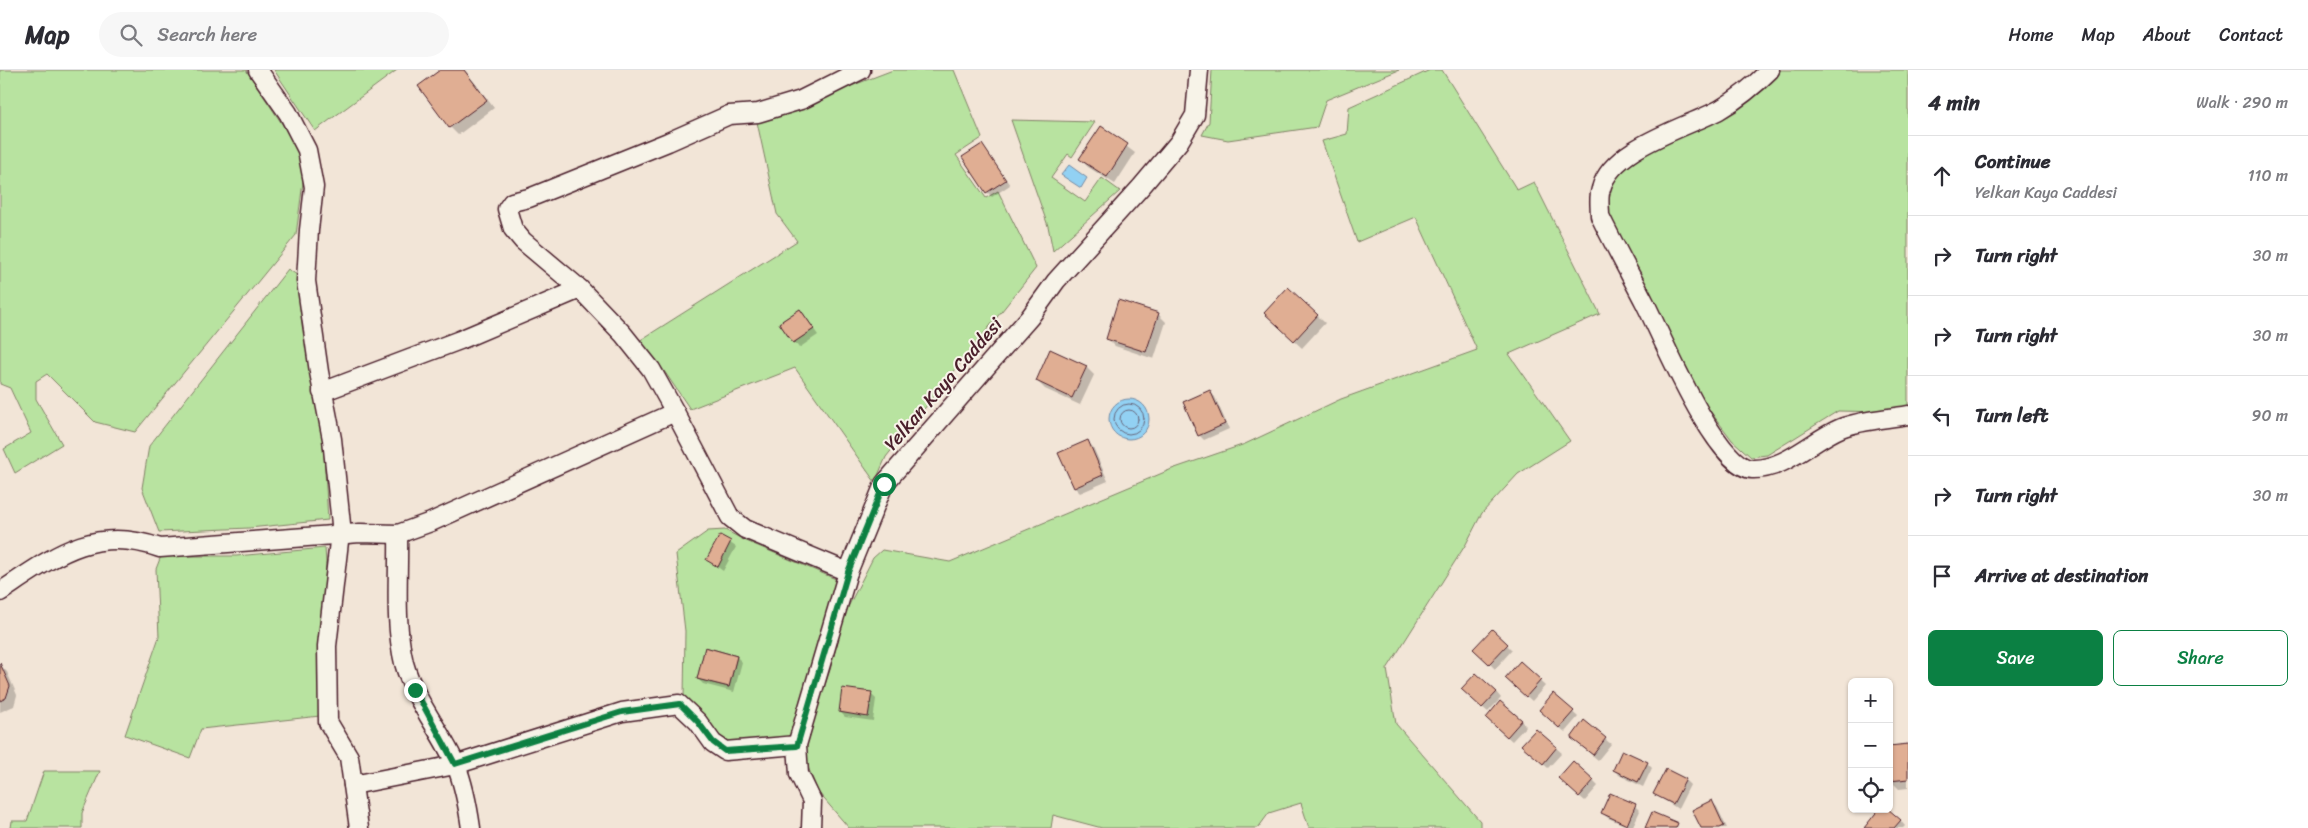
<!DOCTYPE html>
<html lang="en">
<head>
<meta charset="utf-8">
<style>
	body { margin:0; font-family:Sriracha,sans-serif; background:#f7f7f7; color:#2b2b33 }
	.controls { position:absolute; right:15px; bottom:15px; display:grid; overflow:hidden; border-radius:8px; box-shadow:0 1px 4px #0004 }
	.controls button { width:45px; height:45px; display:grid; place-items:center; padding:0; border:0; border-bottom:1px solid #e1e1e2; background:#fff; color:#2b2b33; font:25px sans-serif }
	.stop { position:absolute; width:15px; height:15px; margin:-11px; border:4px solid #0b8043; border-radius:50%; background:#fff }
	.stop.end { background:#0b8043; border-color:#fff; box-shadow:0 1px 5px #0008 }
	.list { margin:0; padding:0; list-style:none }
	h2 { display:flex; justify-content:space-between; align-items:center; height:65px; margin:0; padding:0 20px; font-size:21px }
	h2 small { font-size:16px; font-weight:400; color:#7c7c81 }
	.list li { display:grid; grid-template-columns:32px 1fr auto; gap:15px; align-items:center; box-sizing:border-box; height:80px; padding:0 20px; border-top:1px solid #e1e1e2 }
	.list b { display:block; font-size:19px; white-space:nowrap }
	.list p { margin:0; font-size:16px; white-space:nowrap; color:#7c7c81 }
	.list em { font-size:16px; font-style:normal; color:#7c7c81 }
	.actions { display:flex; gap:10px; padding:15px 20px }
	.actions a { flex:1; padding:11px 0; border:1px solid #0b8043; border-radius:8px; text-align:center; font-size:18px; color:#0b8043 }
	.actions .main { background:#0b8043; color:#fff }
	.icon { flex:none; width:28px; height:28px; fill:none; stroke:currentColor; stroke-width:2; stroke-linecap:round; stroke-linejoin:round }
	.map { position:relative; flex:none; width:1908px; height:758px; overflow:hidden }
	header { display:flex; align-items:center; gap:30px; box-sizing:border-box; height:70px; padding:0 25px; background:#fff; border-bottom:1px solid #e1e1e2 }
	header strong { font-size:24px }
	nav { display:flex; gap:28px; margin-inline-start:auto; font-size:18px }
	.search { width:350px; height:45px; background:#f7f7f7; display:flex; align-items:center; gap:12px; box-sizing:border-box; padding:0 18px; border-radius:28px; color:#7c7c81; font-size:19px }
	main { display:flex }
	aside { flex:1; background:#fff }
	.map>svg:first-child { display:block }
	.green { fill:#b8e3a0; stroke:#818166; fill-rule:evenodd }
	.water { fill:#92d1f3; stroke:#758aa3 }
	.shadow { fill:#0003 }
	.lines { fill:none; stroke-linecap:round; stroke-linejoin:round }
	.shore { stroke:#67667b; stroke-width:1 }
	.building { fill:#e0ae93; stroke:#4a1f2b }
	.minor-casing { stroke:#4a1f2b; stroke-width:21 }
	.minor { stroke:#f7f3e8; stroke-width:18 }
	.route { stroke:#0b8043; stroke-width:6 }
	.labels { text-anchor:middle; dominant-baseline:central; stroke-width:4; stroke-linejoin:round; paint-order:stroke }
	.street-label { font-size:19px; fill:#4a1f2b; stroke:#f7f3e8 }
</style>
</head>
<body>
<header>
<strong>Map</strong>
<div class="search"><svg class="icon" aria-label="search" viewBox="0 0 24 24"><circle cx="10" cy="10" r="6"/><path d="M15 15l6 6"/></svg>Search here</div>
<nav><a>Home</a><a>Map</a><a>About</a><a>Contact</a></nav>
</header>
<main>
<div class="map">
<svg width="1908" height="758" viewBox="0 0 1908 758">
	<rect width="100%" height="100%" fill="#f2e5d7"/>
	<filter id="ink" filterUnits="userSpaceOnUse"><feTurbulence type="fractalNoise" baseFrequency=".02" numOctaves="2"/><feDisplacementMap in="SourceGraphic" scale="10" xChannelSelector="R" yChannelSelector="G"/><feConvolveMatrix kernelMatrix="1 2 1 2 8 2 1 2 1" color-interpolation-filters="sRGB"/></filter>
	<g filter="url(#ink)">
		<g class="green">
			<path d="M 0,0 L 246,0 L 301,82 L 303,112 L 296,165 L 135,362 L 95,352 L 47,304 L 36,311 L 36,329 L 62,374 L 15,403 L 4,379 L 31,363 L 10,318 L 0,314 Z"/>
			<path d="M 274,0 L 397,0 L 315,61 Z"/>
			<path d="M 893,0 L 954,0 L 982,68 L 956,85 L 986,128 L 998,121 L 1036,198 L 886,387 L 875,412 L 795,298 L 690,339 L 660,295 L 639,271 L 797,171 L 777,144 L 757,52 ZM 800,239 L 814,259 L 793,273 L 779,253 Z"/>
			<path d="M 1212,0 L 1399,0 L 1326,30 L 1317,57 L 1228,70 L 1202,65 L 1209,52 Z"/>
			<path d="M 1430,0 L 1442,0 L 1517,120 L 1534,112 L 1600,244 L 1509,284 L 1570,371 L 1518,404 L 1482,443 L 1466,474 L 1387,599 L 1396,654 L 1480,751 L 1480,758 L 1309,758 L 1301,733 L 1269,743 L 1258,758 L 1102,758 L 1053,745 L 1051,758 L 849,758 L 818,722 L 806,692 L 805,671 L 830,600 L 846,541 L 873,488 L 882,480 L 950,492 L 1172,399 L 1245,374 L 1341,329 L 1477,280 L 1416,147 L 1357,172 L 1322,71 L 1347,64 L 1349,37 Z"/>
			<path d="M 1781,0 L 1908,0 L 1908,337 L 1887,342 L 1838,341 L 1767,385 L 1751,387 L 1732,370 L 1707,337 L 1606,141 L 1609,120 L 1619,102 L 1632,88 L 1738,38 Z"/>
			<path d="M 1011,50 L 1095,52 L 1072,87 L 1068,84 L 1051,108 L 1085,132 L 1102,108 L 1120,121 L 1053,181 L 1048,156 Z"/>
			<path d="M 288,199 L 300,207 L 323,370 L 328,450 L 249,458 L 159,462 L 142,418 L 149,376 Z"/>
			<path d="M 725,460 L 744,470 L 838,510 L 795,651 L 793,670 L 728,672 L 718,666 L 700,642 L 684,627 L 685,561 L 676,484 L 708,461 ZM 705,577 L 737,586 L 729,617 L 697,609 Z"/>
			<path d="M 325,478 L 326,492 L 320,610 L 320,646 L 201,659 L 190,688 L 125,665 L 159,567 L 156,499 L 161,486 L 236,486 Z"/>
			<path d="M 44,701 L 100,701 L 82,743 L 82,758 L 11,758 L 12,751 L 27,751 Z"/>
		</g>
		<g class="water">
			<path d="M 1069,95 L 1087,108 L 1081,118 L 1061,105 Z"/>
			<circle cx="1129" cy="349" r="20"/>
		</g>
		<g class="shadow">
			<path d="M 442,0 L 465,0 L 494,38 L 458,65 L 450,57 Z"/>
			<path d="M 1101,57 L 1135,83 L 1115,114 L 1088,97 L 1080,89 Z"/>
			<path d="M 982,76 L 1010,115 L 992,127 L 987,122 Z"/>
			<path d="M 1288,218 L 1325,253 L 1302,278 L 1273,251 Z"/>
			<path d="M 800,240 L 818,265 L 799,278 L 781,253 Z"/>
			<path d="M 1158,244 L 1166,252 L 1154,289 L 1115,276 L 1107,268 Z"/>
			<path d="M 1086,297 L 1094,305 L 1080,335 L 1045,319 L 1037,311 Z"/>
			<path d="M 1210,322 L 1215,327 L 1229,359 L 1204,370 L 1199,365 Z"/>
			<path d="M 1087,372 L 1093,377 L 1108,411 L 1080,423 L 1075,418 L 1060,384 Z"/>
			<path d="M 720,466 L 736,477 L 723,501 L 708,490 Z"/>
			<path d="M 1492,560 L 1512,580 L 1495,599 L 1475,579 Z"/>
			<path d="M 737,587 L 742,592 L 734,622 L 703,614 L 698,609 Z"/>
			<path d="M 1520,593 L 1545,616 L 1532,631 L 1512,613 Z"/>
			<path d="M 0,595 L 7,602 L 17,625 L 14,636 L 0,642 Z"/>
			<path d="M 1496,622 L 1501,628 L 1488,642 L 1467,624 Z"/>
			<path d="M 871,624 L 876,629 L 873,651 L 845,647 L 840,642 Z"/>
			<path d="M 1553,624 L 1578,647 L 1565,662 L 1545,645 Z"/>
			<path d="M 1521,651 L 1526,656 L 1512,671 L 1492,653 Z"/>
			<path d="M 1584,652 L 1611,674 L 1598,690 L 1572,668 Z"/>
			<path d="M 1536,661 L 1562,683 L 1548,698 L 1528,680 Z"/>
			<path d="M 1908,675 L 1908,718 L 1899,719 L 1891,711 L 1889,677 Z"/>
			<path d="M 1647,693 L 1652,698 L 1643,717 L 1619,705 L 1614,700 Z"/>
			<path d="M 1685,710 L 1690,715 L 1678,739 L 1655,724 Z"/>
			<path d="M 1593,711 L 1598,716 L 1585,731 L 1564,713 Z"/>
			<path d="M 1712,732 L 1717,737 L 1727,758 L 1702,758 Z"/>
			<path d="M 1635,736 L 1640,741 L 1632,758 L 1608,748 L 1602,743 Z"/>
			<path d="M 1900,750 L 1905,756 L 1903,758 L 1866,758 Z"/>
		</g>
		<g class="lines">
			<g class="shore">
				<circle cx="1129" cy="349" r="15"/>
				<circle cx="1129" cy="349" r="9"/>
			</g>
		</g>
		<g class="building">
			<path d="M 440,0 L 464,0 L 487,30 L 449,58 L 418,16 Z"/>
			<path d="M 1101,56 L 1128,74 L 1107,107 L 1079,89 Z"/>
			<path d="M 982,74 L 1006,110 L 986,123 L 962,87 Z"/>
			<path d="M 1288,217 L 1318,245 L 1294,271 L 1264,243 Z"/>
			<path d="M 1118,230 L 1159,243 L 1146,282 L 1106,269 Z"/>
			<path d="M 800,239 L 814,259 L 793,273 L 779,253 Z"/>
			<path d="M 1050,279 L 1087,296 L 1072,328 L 1036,311 Z"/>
			<path d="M 1210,320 L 1225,354 L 1198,366 L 1183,332 Z"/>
			<path d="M 1088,370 L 1103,405 L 1074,418 L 1058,383 Z"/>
			<path d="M 720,465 L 731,471 L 718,497 L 706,490 Z"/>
			<path d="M 1492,559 L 1508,574 L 1489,594 L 1473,579 Z"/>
			<path d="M 705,577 L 737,586 L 729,617 L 697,609 Z"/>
			<path d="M 1520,591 L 1541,610 L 1526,627 L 1505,608 Z"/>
			<path d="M 0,593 L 10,616 L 6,628 L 0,631 Z"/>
			<path d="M 1476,603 L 1497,622 L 1482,638 L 1461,619 Z"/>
			<path d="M 842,618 L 872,622 L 868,647 L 839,642 Z"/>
			<path d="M 1553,623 L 1574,641 L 1559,658 L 1539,640 Z"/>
			<path d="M 1500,631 L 1522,650 L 1507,667 L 1486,648 Z"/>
			<path d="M 1584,650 L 1606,668 L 1593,685 L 1571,668 Z"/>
			<path d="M 1536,659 L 1557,677 L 1543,694 L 1521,675 Z"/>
			<path d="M 1908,674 L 1908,709 L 1890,711 L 1889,676 Z"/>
			<path d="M 1622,680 L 1648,692 L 1638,712 L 1613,700 Z"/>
			<path d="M 1573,691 L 1594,710 L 1579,727 L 1558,708 Z"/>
			<path d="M 1666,699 L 1686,709 L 1673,734 L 1653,724 Z"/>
			<path d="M 1610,723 L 1636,734 L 1627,755 L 1601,743 Z"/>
			<path d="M 1712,730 L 1724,756 L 1720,758 L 1701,758 L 1692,740 Z"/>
			<path d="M 1879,739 L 1888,739 L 1901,750 L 1894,758 L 1864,758 Z"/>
			<path d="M 1652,742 L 1678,753 L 1676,758 L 1645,758 Z"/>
		</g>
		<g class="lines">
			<g class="minor-casing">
				<g id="minor">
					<path d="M 258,0 L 288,43 L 307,80 L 314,117 L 309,160 L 306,211 L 319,302 L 332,369 L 341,454 L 327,576 L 328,652 L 349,687 L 359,758"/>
					<path d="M 1770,0 C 1754,16 1738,29 1719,40 C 1685,58 1611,78 1601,119 C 1598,127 1600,137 1600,146 C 1614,175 1630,204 1645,233 C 1661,264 1716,398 1752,399 C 1785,400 1812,370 1841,358 C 1861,350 1886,349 1908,345"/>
					<path d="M 322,322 L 460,270 L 580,219"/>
					<path d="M 675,342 L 651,299 L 623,264 L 580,219 L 523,171 L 513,159 L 507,139 L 512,132 L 529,128 L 668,72 L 729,45 L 758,43 L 801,30 L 861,0"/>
					<path d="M 398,464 C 399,506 394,552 404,593 C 414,630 441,661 456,695 C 464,715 468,737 471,758"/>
					<path d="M 0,522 C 53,487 93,454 160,478 L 360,463 L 398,464 L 431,452 L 675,342 L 730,447 L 745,459 L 848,502"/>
					<path d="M 353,715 L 455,695 L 622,642 L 679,634 L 698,652 L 713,673 L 725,681 L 797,675"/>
					<path d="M 811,758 L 812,731 L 799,704 L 797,675 L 848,502 L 884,414 L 1030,247 L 1056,211 L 1141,117 L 1179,72 L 1195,45 L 1199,0"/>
				</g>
			</g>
			<use href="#minor" class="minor"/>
		</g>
	</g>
	<g class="lines" filter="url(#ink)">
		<path class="route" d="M 415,620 L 455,694 L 622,642 L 680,634 L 698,652 L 713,672 L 725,681 L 797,676 L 848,502 L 884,414"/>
	</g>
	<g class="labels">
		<g class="street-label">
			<text transform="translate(943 314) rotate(-49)">Yelkan Kaya Caddesi</text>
		</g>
	</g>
</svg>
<div class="controls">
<button>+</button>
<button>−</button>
<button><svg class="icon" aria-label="locate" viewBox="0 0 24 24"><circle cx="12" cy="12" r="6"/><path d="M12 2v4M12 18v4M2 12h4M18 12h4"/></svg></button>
</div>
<div class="stop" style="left:884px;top:414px"></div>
<div class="stop end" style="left:415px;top:620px"></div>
</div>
<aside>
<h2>4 min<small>Walk · 290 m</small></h2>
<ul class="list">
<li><svg class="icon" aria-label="ahead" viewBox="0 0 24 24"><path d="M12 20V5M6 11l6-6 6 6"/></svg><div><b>Continue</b><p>Yelkan Kaya Caddesi</p></div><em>110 m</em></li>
<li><svg class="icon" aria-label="right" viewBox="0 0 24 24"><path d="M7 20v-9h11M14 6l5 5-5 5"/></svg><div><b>Turn right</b></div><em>30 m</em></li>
<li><svg class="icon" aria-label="right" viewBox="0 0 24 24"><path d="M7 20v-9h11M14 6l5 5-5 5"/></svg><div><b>Turn right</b></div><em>30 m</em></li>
<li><svg class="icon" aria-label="left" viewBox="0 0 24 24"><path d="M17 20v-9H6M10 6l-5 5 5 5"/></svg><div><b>Turn left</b></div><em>90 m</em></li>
<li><svg class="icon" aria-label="right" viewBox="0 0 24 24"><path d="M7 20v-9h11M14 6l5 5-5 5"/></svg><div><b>Turn right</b></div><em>30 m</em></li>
<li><svg class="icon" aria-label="arrive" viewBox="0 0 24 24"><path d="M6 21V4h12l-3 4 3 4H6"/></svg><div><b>Arrive at destination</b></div></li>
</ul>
<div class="actions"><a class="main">Save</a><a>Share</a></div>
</aside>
</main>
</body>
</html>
